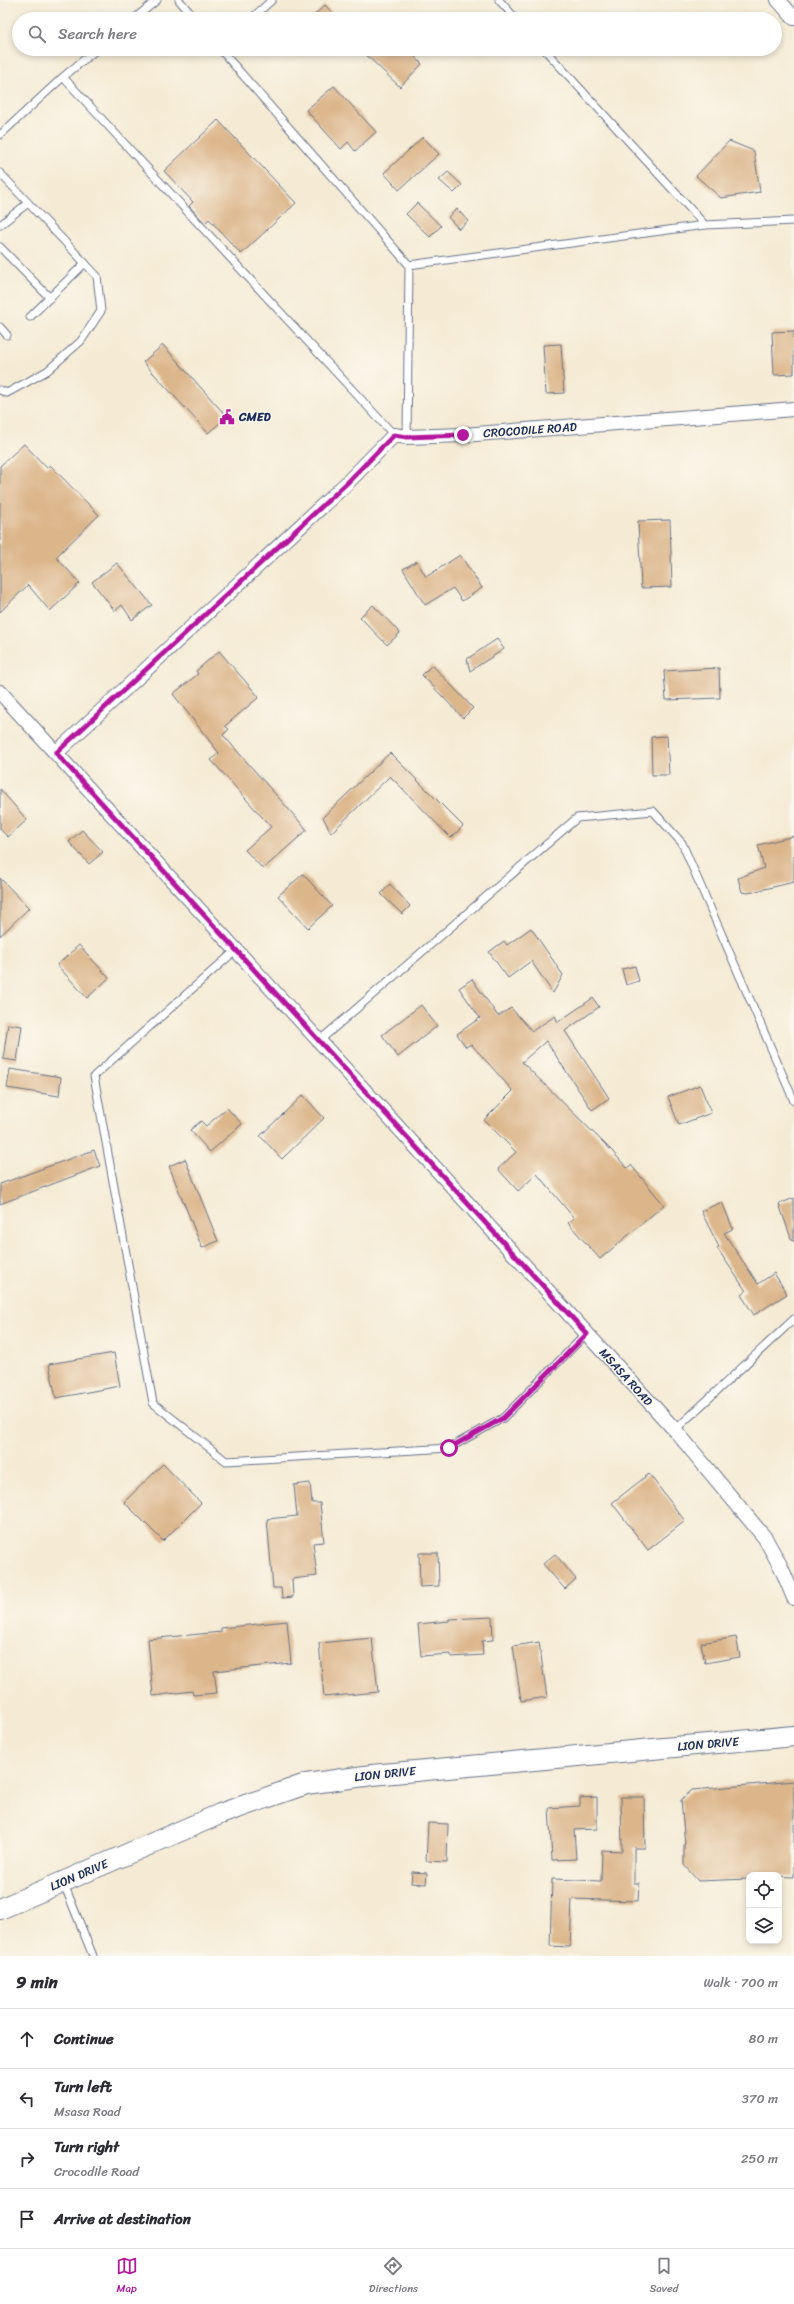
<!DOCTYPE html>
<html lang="en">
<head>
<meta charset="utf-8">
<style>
	body { margin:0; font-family:Sriracha,sans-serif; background:#f7f7f7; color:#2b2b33 }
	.controls { position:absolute; right:12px; bottom:12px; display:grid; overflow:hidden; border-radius:8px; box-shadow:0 2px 6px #0003 }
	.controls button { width:36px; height:36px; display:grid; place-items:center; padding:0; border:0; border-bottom:1px solid #e1e1e2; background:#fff; color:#2b2b33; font:20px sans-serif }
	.stop { position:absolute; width:12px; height:12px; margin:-9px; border:3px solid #b5179e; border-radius:50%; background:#fff }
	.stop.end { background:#b5179e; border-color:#fff; box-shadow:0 1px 4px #0008 }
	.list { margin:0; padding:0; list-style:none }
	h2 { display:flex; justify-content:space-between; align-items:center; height:52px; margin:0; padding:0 16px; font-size:17px }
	h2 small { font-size:13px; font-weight:400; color:#7c7c81 }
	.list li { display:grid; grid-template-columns:26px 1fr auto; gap:12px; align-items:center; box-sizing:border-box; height:60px; padding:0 16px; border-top:1px solid #e1e1e2 }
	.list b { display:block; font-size:15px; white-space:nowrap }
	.list p { margin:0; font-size:13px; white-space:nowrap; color:#7c7c81 }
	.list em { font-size:13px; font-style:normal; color:#7c7c81 }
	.icon { flex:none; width:22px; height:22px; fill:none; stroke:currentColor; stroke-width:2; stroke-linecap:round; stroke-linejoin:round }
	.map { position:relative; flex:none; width:794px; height:1956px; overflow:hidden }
	.search { position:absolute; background:#fff; box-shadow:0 2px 6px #0003; left:12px; right:12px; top:12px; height:44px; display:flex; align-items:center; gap:10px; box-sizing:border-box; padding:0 14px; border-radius:22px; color:#7c7c81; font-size:15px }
	.sheet { height:292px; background:#fff }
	nav { display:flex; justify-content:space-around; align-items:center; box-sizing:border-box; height:56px; border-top:1px solid #e1e1e2; background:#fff; font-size:11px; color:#7c7c81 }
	nav a { display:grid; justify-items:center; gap:2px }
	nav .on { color:#b5179e }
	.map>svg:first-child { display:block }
	.building { fill:#dcb68b }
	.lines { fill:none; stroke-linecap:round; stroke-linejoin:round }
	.lane-casing { stroke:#677188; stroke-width:9 }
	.street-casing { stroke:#677188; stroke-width:16 }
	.secondary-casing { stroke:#677188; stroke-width:22 }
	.lane { stroke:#fff; stroke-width:7 }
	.street { stroke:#fff; stroke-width:14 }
	.secondary { stroke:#fff; stroke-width:20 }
	.route { stroke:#b5179e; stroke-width:5 }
	.labels { text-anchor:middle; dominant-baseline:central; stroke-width:3; stroke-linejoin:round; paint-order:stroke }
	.poi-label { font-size:12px; font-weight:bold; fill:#1b2f5e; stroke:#fbf7ec; text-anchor:start }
	.street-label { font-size:12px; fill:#1b2f5e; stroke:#fbf7ec }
</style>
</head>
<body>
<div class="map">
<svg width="794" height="1956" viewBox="0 0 794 1956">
	<rect width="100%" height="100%" fill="#fbf7ec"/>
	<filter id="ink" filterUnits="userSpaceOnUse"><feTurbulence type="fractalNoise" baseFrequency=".025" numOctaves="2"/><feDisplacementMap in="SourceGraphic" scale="8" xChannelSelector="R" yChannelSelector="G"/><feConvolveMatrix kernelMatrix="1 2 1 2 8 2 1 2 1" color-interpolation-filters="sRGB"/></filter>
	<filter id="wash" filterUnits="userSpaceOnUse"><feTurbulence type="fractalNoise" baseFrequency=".012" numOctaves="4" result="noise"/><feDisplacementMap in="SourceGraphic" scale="16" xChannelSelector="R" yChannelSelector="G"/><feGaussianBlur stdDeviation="0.9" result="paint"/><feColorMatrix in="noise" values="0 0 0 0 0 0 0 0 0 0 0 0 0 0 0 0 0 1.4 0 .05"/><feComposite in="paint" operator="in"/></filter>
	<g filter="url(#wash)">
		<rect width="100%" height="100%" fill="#f5ebd5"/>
		<g id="blocks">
			<g class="building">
				<path d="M 325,5 L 338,19 L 310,19 Z"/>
				<path d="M 360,49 L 407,49 L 422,64 L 400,87 Z"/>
				<path d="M 334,86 L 376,132 L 355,151 L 348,142 L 341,149 L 306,110 Z"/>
				<path d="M 218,120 L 296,203 L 241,254 L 209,219 L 205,223 L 189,206 L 193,202 L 164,171 Z"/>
				<path d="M 423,137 L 439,154 L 399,190 L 384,173 Z"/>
				<path d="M 729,141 L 754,151 L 760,192 L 721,198 L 696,176 Z"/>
				<path d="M 448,172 L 462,185 L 454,193 L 439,180 Z"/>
				<path d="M 417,203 L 441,226 L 430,237 L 406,214 Z"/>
				<path d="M 457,209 L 468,221 L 459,229 L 448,217 Z"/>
				<path d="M 794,331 L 794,374 L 774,375 L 772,332 Z"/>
				<path d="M 561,344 L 564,393 L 546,394 L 543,345 Z"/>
				<path d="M 163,345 L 227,417 L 208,433 L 143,362 Z"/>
				<path d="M 24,444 L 47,468 L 50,465 L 99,515 L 56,557 L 80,583 L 50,611 L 28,585 L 0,612 L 0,466 Z"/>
				<path d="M 670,520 L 672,587 L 641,588 L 638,521 Z"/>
				<path d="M 460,555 L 482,588 L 462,601 L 453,588 L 425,605 L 403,569 L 417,561 L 426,577 Z"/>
				<path d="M 117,563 L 152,605 L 132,620 L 122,605 L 115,611 L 92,582 Z"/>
				<path d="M 373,605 L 400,633 L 387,645 L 360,617 Z"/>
				<path d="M 497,639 L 504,649 L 470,671 L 467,659 Z"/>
				<path d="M 219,651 L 259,697 L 225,726 L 229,729 L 223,735 L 307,830 L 263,869 L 245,850 L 271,827 L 211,760 L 219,753 L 173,694 L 198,674 L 196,671 Z"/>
				<path d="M 432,665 L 473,708 L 463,718 L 422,675 Z"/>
				<path d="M 719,668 L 720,698 L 666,700 L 664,671 Z"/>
				<path d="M 667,736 L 669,775 L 652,775 L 651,737 Z"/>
				<path d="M 390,753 L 463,826 L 451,838 L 390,776 L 331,833 L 323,817 Z"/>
				<path d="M 0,789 L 27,820 L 8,837 L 0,829 Z"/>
				<path d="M 82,830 L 103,852 L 89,864 L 69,842 Z"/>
				<path d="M 794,836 L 794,882 L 748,893 L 742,892 L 738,878 L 764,868 L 758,845 Z"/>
				<path d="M 303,874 L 332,906 L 308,928 L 278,896 Z"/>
				<path d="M 0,878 L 29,908 L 0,936 Z"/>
				<path d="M 390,884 L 410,906 L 402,914 L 381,894 Z"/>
				<path d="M 531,928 L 563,975 L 553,993 L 531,961 L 508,978 L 489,952 L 504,941 L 507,945 Z"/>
				<path d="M 79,945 L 109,978 L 87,998 L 57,965 Z"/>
				<path d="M 635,966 L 639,981 L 626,985 L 622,969 Z"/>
				<path d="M 472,979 L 498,1016 L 511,1008 L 532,1031 L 555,1016 L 558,1022 L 593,998 L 599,1007 L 565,1031 L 609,1098 L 592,1110 L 546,1041 L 522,1062 L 612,1151 L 627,1168 L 631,1165 L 664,1205 L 600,1259 L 568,1223 L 574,1218 L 537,1174 L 518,1191 L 498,1169 L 516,1152 L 484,1120 L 513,1091 L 471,1044 L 466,1047 L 457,1034 L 480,1018 L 459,988 Z"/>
				<path d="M 421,1005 L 437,1026 L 398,1057 L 382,1035 Z"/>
				<path d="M 8,1024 L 22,1026 L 17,1061 L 3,1059 Z"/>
				<path d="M 10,1069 L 61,1077 L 59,1096 L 7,1088 Z"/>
				<path d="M 700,1085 L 711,1113 L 679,1125 L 668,1097 Z"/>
				<path d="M 303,1095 L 324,1118 L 282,1159 L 260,1136 Z"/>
				<path d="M 227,1108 L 242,1124 L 210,1152 L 190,1130 L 201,1121 L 206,1126 Z"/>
				<path d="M 94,1150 L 100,1166 L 0,1204 L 0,1184 Z"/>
				<path d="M 185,1159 L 218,1241 L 202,1248 L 169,1166 Z"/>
				<path d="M 794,1198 L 794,1241 L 792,1241 L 779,1204 Z"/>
				<path d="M 722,1202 L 733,1229 L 724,1233 L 758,1284 L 774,1273 L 787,1294 L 754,1315 L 741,1295 L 746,1291 L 717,1248 L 719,1247 L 701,1211 Z"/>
				<path d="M 114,1353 L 120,1386 L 56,1398 L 49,1364 Z"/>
				<path d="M 163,1464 L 201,1503 L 163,1541 L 124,1502 Z"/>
				<path d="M 649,1474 L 685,1521 L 648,1550 L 612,1503 Z"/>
				<path d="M 310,1483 L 312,1503 L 320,1503 L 324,1542 L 313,1543 L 317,1576 L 292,1579 L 293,1597 L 282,1598 L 281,1588 L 273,1588 L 267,1519 L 297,1516 L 294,1485 Z"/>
				<path d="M 419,1553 L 438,1553 L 439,1586 L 420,1587 Z"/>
				<path d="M 555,1554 L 576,1579 L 565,1589 L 543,1564 Z"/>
				<path d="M 492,1617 L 493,1640 L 482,1641 L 483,1655 L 451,1657 L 451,1654 L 421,1656 L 418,1624 L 449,1621 L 449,1619 Z"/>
				<path d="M 287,1621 L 291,1663 L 214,1671 L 217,1693 L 193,1695 L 192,1691 L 153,1696 L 148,1639 L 221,1632 L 221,1628 Z"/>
				<path d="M 736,1637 L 740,1657 L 705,1663 L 701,1643 Z"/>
				<path d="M 372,1638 L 378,1692 L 324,1697 L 319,1643 Z"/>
				<path d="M 539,1642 L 547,1697 L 521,1701 L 513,1646 Z"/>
				<path d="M 794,1781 L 794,1877 L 749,1875 L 749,1879 L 698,1881 L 684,1865 L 684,1844 L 685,1844 L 681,1800 L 692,1790 Z"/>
				<path d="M 597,1797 L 597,1829 L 574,1830 L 576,1859 L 552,1860 L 549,1808 L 580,1806 L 580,1798 Z"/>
				<path d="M 621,1797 L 644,1797 L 645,1848 L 634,1848 L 634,1883 L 639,1883 L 638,1901 L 572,1899 L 570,1947 L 550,1946 L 552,1879 L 601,1881 L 602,1850 L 622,1851 Z"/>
				<path d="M 428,1823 L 448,1824 L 447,1862 L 426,1861 Z"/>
				<path d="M 412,1872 L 427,1873 L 426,1884 L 411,1883 Z"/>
			</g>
		</g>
	</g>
	<g filter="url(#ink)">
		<use href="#blocks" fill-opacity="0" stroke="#677188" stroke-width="1"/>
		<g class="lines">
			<g class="lane-casing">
				<g id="lane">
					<path d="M 179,0 L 195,19"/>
					<path d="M 499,0 L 516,19"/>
					<path d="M 134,19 L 157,0"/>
					<path d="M 251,19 L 272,0"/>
					<path d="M 220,49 L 409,265 L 705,225 L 794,221"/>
					<path d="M 544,49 L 705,225"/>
					<path d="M 63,77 L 394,435"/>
					<path d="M 0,135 L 63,77 L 97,49"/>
					<path d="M 0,173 L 97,276 L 101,311 L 81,341 L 47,371 L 7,393 L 0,390"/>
					<path d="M 0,225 L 28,203"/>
					<path d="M 0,247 L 50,298"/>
					<path d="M 30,317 L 85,263"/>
					<path d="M 0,327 L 7,335"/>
					<path d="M 407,437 L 409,265"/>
					<path d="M 236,950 L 94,1076 L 153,1403 L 226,1461 L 449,1448 L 503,1418 L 587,1333"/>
					<path d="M 319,1041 L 577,818 L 653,811 L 682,843 L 794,1101"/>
					<path d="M 675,1430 L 794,1319"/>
					<path d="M 64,1884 L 93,1956"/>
				</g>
			</g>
			<g class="street-casing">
				<g id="street">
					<path d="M 778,0 L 794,18"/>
					<path d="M 0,692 L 675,1430 L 765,1538 L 781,1567 L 794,1598"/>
					<path d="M 56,753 L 347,483 L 394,435 L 407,437 L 463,435 L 794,409"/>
				</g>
			</g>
			<g class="secondary-casing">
				<path id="secondary" d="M 0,1909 L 220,1814 L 306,1784 L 372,1775 L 794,1736"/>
			</g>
			<use href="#lane" class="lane"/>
			<use href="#street" class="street"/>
			<use href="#secondary" class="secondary"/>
		</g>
	</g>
	<g class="lines" filter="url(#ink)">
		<path class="route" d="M 449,1448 L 503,1418 L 587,1334 L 56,753 L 347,483 L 394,435 L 407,437 L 463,435"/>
	</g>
	<defs>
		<g id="civic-bare" transform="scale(1.2)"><path d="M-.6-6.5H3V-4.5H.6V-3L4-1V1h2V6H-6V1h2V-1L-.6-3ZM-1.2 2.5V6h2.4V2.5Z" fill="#b5179e" stroke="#fbf7ec" stroke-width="2.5" paint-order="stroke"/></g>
	</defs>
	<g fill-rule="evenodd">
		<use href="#civic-bare" x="227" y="417"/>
	</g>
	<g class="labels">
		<g class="poi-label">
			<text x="239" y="417">CMED</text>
		</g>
		<g class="street-label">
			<text transform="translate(530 430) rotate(-4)">CROCODILE ROAD</text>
			<text transform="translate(626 1377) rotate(48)">MSASA ROAD</text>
			<text transform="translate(708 1744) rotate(-5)">LION DRIVE</text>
			<text transform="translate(385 1774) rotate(-6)">LION DRIVE</text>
			<text transform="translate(79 1875) rotate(-23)">LION DRIVE</text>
		</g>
	</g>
</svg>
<div class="controls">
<button><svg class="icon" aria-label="locate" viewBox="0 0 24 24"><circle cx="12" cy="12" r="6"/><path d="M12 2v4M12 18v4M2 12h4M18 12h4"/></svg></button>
<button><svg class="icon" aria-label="layers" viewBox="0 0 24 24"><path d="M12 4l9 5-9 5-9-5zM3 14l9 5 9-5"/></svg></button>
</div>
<div class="stop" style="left:449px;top:1448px"></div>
<div class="stop end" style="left:463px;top:435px"></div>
<div class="search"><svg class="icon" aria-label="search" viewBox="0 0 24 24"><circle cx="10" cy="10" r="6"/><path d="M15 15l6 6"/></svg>Search here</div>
</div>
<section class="sheet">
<h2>9 min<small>Walk · 700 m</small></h2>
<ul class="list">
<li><svg class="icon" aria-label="ahead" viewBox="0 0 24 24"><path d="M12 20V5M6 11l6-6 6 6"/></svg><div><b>Continue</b></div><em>80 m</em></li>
<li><svg class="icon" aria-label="left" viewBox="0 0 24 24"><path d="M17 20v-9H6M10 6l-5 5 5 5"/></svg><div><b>Turn left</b><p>Msasa Road</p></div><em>370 m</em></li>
<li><svg class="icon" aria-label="right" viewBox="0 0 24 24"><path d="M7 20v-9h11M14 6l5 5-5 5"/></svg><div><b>Turn right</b><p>Crocodile Road</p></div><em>250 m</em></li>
<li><svg class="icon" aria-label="arrive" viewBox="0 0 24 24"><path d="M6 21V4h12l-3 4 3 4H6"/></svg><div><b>Arrive at destination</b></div></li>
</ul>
</section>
<nav>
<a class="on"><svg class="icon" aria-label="map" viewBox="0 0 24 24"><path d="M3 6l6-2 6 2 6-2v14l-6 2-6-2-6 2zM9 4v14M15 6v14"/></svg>Map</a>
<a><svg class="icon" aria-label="directions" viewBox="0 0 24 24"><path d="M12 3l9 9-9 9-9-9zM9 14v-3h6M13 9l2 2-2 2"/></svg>Directions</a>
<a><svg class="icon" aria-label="saved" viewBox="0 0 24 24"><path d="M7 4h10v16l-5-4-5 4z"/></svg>Saved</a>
</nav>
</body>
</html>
